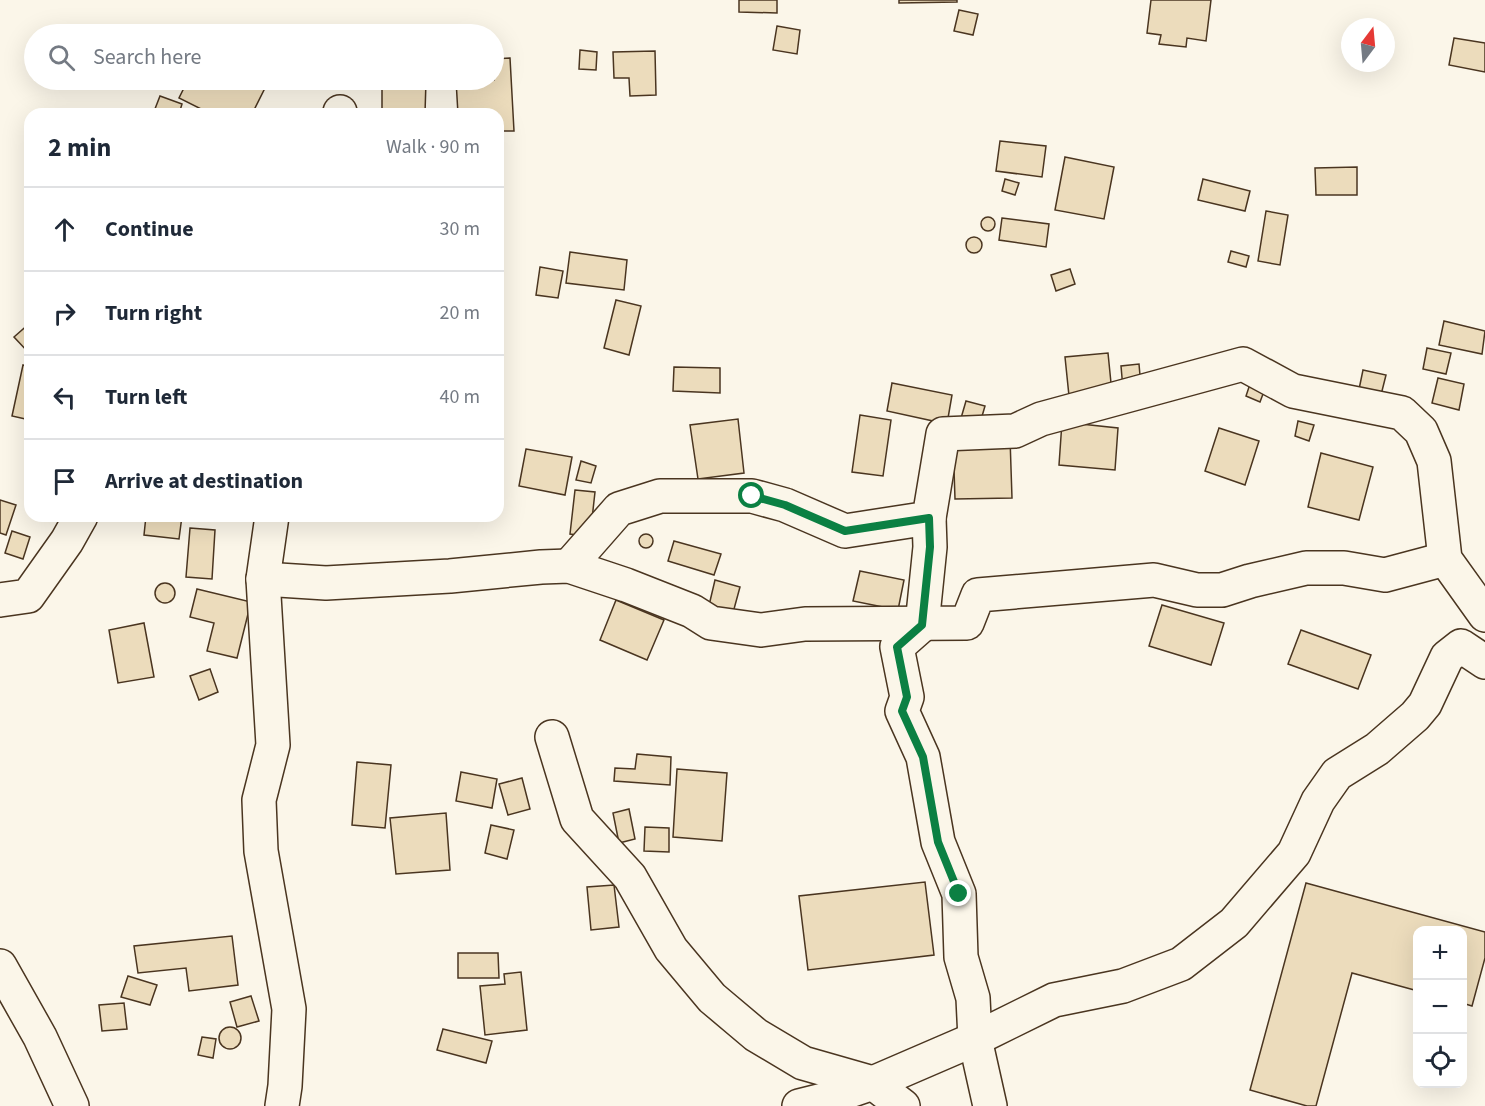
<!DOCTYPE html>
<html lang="en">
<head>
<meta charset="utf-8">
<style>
	body { margin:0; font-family:"Source Sans 3",sans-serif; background:#f6f6f7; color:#1f2937 }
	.controls { position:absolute; right:18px; bottom:18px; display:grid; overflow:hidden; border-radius:12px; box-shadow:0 6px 24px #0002 }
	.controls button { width:54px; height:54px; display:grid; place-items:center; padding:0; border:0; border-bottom:2px solid #e0e1e3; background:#fff; color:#1f2937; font:30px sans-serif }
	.compass { position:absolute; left:1341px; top:18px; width:54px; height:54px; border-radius:50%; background:#fff; box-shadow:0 6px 24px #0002; rotate:16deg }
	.stop { position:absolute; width:18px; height:18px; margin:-14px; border:4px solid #0b8043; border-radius:50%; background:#fff }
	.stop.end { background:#0b8043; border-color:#fff; box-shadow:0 2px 6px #0008 }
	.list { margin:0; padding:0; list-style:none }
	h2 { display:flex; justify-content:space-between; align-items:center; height:78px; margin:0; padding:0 24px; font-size:26px }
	h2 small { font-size:20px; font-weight:400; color:#747a83 }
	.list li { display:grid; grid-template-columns:39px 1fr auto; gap:18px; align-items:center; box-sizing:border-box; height:84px; padding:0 24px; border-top:2px solid #e0e1e3 }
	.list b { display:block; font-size:22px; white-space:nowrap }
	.list em { font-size:20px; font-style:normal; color:#747a83 }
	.icon { flex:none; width:33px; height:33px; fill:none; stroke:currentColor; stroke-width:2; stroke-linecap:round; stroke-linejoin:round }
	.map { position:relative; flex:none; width:1485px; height:1106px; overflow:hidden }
	.search { position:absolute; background:#fff; box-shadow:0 6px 24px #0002; left:24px; top:24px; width:480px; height:66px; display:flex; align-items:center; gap:15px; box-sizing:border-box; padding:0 21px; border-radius:33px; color:#747a83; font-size:22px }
	.panel { position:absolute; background:#fff; box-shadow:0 6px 24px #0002; left:24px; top:108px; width:480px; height:414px; border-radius:18px }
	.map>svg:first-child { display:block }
	.building { fill:#ecdcbc; stroke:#4a3520; stroke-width:1.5 }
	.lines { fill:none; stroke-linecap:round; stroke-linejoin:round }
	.minor-casing { stroke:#4a3520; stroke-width:36 }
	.minor { stroke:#fbf6e9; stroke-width:33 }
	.route { stroke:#0b8043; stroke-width:8 }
</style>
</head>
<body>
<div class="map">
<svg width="1485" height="1106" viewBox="0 0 1485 1106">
	<rect width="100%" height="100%" fill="#fbf6e9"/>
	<g class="building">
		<path d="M 739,0 L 777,0 L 777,13 L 739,12 Z"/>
		<path d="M 899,0 L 957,0 L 957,2 L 899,3 Z"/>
		<path d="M 1151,0 L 1211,0 L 1206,41 L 1187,38 L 1186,47 L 1159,44 L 1161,35 L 1147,33 Z"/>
		<path d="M 959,10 L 978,14 L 973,35 L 954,31 Z"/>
		<path d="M 777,26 L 800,30 L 797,54 L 773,50 Z"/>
		<path d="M 1454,38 L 1485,43 L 1485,72 L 1449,65 Z"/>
		<path d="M 580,50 L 597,52 L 596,70 L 579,69 Z"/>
		<path d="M 655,51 L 656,95 L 630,96 L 629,78 L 614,78 L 613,52 Z"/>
		<path d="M 510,58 L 514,131 L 498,131 L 498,114 L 458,114 L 456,80 L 494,80 L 494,59 Z"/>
		<path d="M 188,80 L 269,80 L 252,114 L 211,114 L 179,98 Z"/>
		<path d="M 382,80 L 426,81 L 425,113 L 382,112 Z"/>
		<path d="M 160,96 L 182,104 L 179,114 L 153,114 Z"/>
		<path d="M 1000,141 L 1046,146 L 1042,177 L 996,171 Z"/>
		<path d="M 1065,157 L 1114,167 L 1104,219 L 1055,210 Z"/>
		<path d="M 1357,167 L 1357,195 L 1316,195 L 1315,168 Z"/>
		<path d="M 1005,179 L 1019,183 L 1015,195 L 1002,191 Z"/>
		<path d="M 1203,179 L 1250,191 L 1245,211 L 1198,200 Z"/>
		<path d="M 1266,211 L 1288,215 L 1280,265 L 1258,261 Z"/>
		<circle cx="988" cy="224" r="7"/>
		<path d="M 1002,218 L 1049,224 L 1046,247 L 999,240 Z"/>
		<circle cx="974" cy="245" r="8"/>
		<path d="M 1231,251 L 1249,256 L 1246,267 L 1228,262 Z"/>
		<path d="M 570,252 L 627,260 L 624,290 L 566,283 Z"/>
		<path d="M 540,267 L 563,271 L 558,298 L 536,295 Z"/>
		<path d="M 1070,269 L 1075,284 L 1056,291 L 1051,275 Z"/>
		<path d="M 616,300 L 641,306 L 629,355 L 604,348 Z"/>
		<path d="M 1444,321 L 1485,331 L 1482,354 L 1439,345 Z"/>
		<path d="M 30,323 L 30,350 L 28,352 L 14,337 Z"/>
		<path d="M 1427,348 L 1451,353 L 1446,374 L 1423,369 Z"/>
		<path d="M 1108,353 L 1112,393 L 1069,396 L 1065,357 Z"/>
		<path d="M 1139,364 L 1141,387 L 1123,389 L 1121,366 Z"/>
		<path d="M 23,365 L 30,367 L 30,420 L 12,416 Z"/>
		<path d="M 674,367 L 720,368 L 720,393 L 673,391 Z"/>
		<path d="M 1363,370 L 1386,375 L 1379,403 L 1357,399 Z"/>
		<path d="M 1438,378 L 1464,384 L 1459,410 L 1432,403 Z"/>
		<path d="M 1251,381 L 1266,386 L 1260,402 L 1246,396 Z"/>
		<path d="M 892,383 L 952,395 L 947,424 L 887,411 Z"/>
		<path d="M 966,401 L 985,406 L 978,430 L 959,425 Z"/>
		<path d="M 860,415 L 891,420 L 883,476 L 852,472 Z"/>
		<path d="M 738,419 L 744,473 L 698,479 L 690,425 Z"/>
		<path d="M 1298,421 L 1314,425 L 1309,441 L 1295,436 Z"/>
		<path d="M 1062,422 L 1118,428 L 1115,470 L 1059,465 Z"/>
		<path d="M 1219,428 L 1259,441 L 1245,485 L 1205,471 Z"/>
		<path d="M 1010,438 L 1012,498 L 955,499 L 953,440 Z"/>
		<path d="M 526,449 L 572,457 L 565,495 L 519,486 Z"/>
		<path d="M 1321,453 L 1373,467 L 1359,520 L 1308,507 Z"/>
		<path d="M 581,461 L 596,466 L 591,483 L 576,480 Z"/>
		<path d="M 575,490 L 595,492 L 590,537 L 570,534 Z"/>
		<path d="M 0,500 L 16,505 L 6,535 L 0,533 Z"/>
		<path d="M 146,516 L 182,516 L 179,539 L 144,535 Z"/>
		<path d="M 190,528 L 215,530 L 212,579 L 186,577 Z"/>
		<path d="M 12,531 L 30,537 L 23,559 L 5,553 Z"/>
		<circle cx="646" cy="541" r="7"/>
		<path d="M 674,541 L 721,554 L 714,575 L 668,561 Z"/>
		<path d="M 860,571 L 904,580 L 898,610 L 853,601 Z"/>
		<path d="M 715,580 L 740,587 L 731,620 L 707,614 Z"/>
		<circle cx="165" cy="593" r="10"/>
		<path d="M 197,589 L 251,602 L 237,658 L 207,651 L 214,623 L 190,617 Z"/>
		<path d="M 616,600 L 664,620 L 647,660 L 600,640 Z"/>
		<path d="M 1162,605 L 1224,623 L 1211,665 L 1149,646 Z"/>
		<path d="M 144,623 L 154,677 L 118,683 L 109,630 Z"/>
		<path d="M 1301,630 L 1371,655 L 1358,689 L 1288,664 Z"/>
		<path d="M 210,669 L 218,692 L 199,700 L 190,676 Z"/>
		<path d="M 637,754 L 671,757 L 670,785 L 614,781 L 615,768 L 635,769 Z"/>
		<path d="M 357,762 L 391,765 L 385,828 L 352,825 Z"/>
		<path d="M 677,769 L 727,773 L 722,841 L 673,837 Z"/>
		<path d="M 461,772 L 497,779 L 492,808 L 456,801 Z"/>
		<path d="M 522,778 L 530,809 L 508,815 L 499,784 Z"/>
		<path d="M 629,809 L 635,839 L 619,843 L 613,813 Z"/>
		<path d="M 446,813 L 450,870 L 396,874 L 390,818 Z"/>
		<path d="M 491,825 L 514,830 L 507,859 L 485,853 Z"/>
		<path d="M 645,827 L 669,828 L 669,852 L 644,851 Z"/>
		<path d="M 925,882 L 934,955 L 808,970 L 799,896 Z"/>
		<path d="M 1306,883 L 1485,932 L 1485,958 L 1472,1006 L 1462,1003 L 1462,930 L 1418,930 L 1418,991 L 1352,973 L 1316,1106 L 1307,1106 L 1250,1090 Z"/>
		<path d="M 614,885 L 619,927 L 591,930 L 587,887 Z"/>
		<path d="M 232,936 L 238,985 L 189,991 L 186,968 L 138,973 L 134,946 Z"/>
		<path d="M 458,953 L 498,953 L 499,978 L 458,978 Z"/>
		<path d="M 521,972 L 527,1030 L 485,1035 L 480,986 L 505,984 L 504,974 Z"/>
		<path d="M 128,976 L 157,985 L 150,1005 L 121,997 Z"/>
		<path d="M 251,996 L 259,1021 L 237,1027 L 230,1002 Z"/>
		<path d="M 124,1003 L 127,1029 L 102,1031 L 99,1005 Z"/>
		<circle cx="230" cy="1038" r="11"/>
		<path d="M 443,1029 L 492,1041 L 486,1063 L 437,1050 Z"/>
		<path d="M 202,1037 L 216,1039 L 213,1058 L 198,1055 Z"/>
	</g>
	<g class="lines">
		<g class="minor-casing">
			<g id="minor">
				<path d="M 340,114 L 340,112"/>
				<path d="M 272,516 L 263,579 L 273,745 L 259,800 L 261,851 L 289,1009 L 285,1086 L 282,1106"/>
				<path d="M 929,518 L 930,547 L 922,625 L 897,647 L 907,697 L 902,711 L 923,757 L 938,842 L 959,894 L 961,957 L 973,998 L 975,1039 L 990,1106"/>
				<path d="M 569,566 L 619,509 L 660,496 L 752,496 L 785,505 L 845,531 L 929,518 L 943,434 L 1015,431 L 1041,419 L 1243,364 L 1293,391 L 1402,413 L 1421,431 L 1434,461 L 1445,559 L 1485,615"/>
				<path d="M 263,579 L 326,583 L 450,576 L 541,567 L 569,566 L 626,585 L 692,611 L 711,623 L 761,630 L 805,624 L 967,623 L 978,595 L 1154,580 L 1197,590 L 1222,590 L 1250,581 L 1306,568 L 1344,568 L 1385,575 L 1445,559"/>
				<path d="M 0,600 L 28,596 L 67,541 L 81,516"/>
				<path d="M 552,737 L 577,819 L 630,877 L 671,949 L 712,998 L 756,1035 L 803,1063 L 873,1083 L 903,1106"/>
				<path d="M 0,966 L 40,1037 L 72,1106"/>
				<path d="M 799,1106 L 823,1100 L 873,1083 L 975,1039 L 1054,1000 L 1123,986 L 1181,964 L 1234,923 L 1294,853 L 1318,801 L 1337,774 L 1377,749 L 1415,716 L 1425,704 L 1447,657 L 1461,646 L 1485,662"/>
			</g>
		</g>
		<use href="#minor" class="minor"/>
	</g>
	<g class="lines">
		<path class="route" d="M 752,496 L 785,505 L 845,531 L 929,518 L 930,547 L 922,625 L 897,647 L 907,697 L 902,711 L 923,757 L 938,842 L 959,894"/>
	</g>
</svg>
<div class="controls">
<button>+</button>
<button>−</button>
<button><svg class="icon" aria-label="locate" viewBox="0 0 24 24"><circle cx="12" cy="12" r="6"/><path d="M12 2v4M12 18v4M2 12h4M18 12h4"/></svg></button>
</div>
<svg class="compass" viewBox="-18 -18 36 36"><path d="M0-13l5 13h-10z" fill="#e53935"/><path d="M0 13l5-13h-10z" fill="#747a83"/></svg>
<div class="stop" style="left:752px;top:496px"></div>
<div class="stop end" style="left:959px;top:894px"></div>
<div class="search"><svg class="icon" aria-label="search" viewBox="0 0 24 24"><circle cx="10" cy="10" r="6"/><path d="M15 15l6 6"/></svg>Search here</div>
<section class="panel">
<h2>2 min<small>Walk · 90 m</small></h2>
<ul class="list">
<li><svg class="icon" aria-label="ahead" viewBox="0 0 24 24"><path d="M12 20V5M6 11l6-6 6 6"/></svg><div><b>Continue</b></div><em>30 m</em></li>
<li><svg class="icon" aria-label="right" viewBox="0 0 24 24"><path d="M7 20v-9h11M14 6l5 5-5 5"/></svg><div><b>Turn right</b></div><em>20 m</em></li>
<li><svg class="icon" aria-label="left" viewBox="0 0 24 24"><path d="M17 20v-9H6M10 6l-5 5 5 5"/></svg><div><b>Turn left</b></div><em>40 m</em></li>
<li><svg class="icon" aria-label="arrive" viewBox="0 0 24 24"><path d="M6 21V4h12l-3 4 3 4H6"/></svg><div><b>Arrive at destination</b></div></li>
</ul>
</section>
</div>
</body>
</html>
